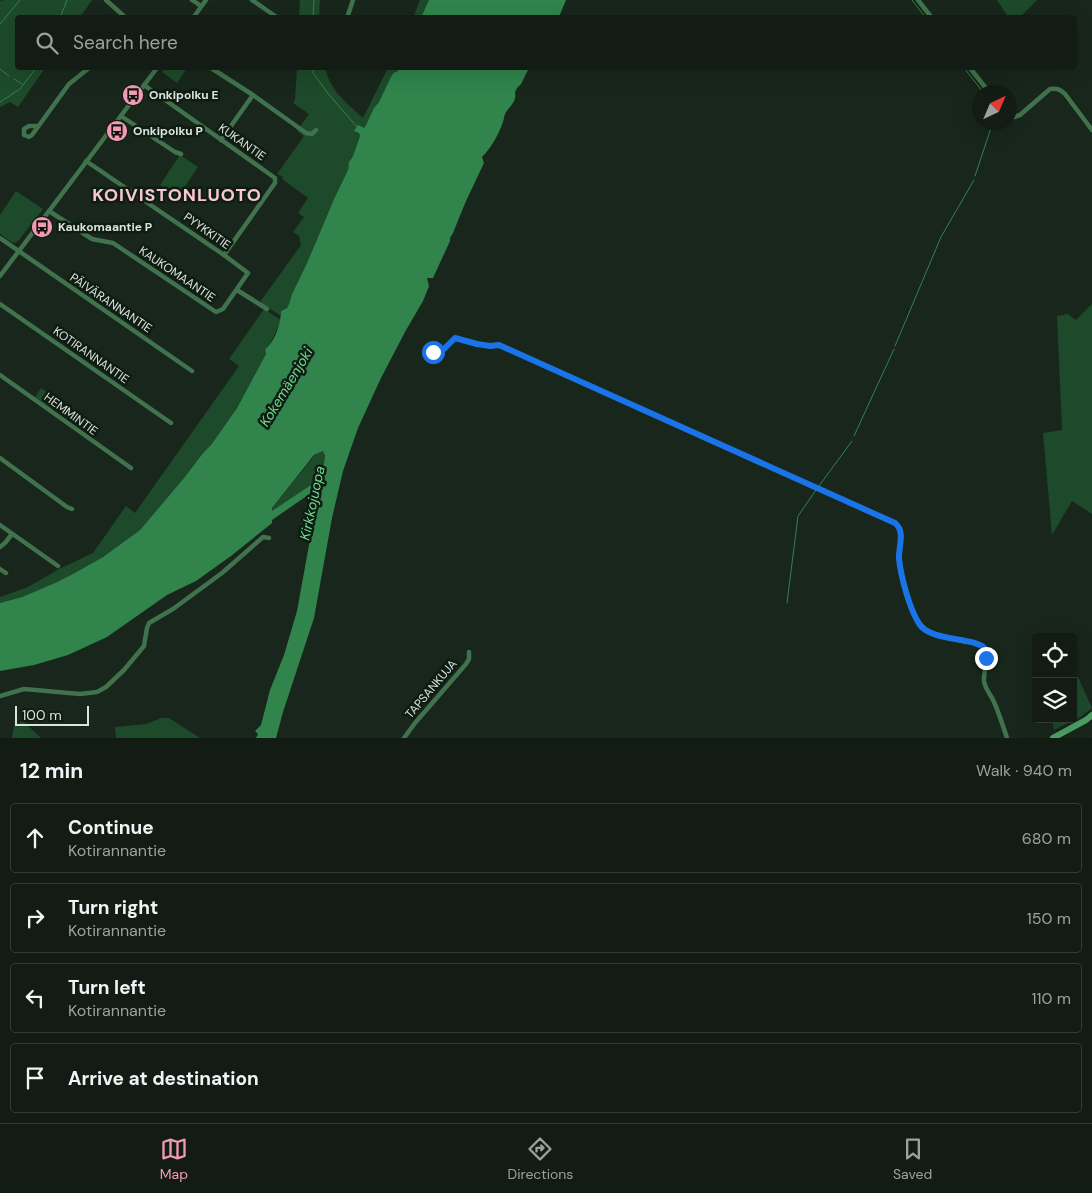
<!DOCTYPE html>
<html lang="en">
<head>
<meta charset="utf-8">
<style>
	body { margin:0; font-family:"DM Sans",sans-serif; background:#1f2922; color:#f1f3f6 }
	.controls { position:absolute; right:15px; bottom:15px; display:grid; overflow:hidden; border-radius:5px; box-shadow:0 5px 20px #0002 }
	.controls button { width:45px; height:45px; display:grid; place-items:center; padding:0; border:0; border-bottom:1px solid #313a34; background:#121c14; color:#f1f3f6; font:25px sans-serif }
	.compass { position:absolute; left:972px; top:85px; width:45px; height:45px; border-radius:50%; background:#121c14; box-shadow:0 5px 20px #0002; rotate:44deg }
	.scale { position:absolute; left:15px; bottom:12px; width:74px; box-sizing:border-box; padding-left:5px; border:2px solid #dae3dc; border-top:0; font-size:14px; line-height:18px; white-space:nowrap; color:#dae3dc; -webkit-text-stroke:4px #0f1c12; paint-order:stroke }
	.stop { position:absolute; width:15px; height:15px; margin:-11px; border:4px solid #1a73e8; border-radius:50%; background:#fff }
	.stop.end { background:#1a73e8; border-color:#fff; box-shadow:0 1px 5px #0008 }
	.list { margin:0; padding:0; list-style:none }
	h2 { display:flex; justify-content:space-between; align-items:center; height:65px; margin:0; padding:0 20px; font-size:21px }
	h2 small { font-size:16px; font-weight:400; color:#9ca1a0 }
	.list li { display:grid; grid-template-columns:32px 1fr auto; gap:15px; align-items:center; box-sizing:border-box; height:70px; margin:0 10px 10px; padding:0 10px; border:1px solid #313a34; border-radius:5px }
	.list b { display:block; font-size:19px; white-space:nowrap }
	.list p { margin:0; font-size:16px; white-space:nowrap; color:#9ca1a0 }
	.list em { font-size:16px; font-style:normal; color:#9ca1a0 }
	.icon { flex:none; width:28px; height:28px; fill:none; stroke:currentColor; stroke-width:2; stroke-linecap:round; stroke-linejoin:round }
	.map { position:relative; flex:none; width:1092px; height:738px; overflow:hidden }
	.search { position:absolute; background:#121c14; box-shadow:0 5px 20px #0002; left:15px; right:15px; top:15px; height:55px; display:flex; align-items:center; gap:12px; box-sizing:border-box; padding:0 18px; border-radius:5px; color:#9ca1a0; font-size:19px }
	.sheet { height:385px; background:#121c14 }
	nav { display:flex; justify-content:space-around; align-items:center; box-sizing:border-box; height:70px; border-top:1px solid #313a34; background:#121c14; font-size:14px; color:#9ca1a0 }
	nav a { display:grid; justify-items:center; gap:2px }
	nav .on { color:#f19ab3 }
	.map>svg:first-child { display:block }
	.green { fill:#1d4a2a }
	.water { fill:#30844c; fill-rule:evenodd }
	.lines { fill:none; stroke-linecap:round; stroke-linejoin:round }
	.stream { stroke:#30844c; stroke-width:1 }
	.minor { stroke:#40724d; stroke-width:4.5 }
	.secondary { stroke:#4ba065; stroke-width:6 }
	.route { stroke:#1a73e8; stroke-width:6 }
	.labels { text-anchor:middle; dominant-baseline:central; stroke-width:5; stroke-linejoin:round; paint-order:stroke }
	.poi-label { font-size:12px; font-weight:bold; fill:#dae3dc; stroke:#0f1c12; text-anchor:start }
	.street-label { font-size:12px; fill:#dae3dc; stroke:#0f1c12 }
	.water-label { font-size:14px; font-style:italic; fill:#70dd90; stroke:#0f1c12 }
	.district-label { font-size:18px; font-weight:bold; letter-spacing:1px; fill:#f9c7d4; stroke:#0f1c12 }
</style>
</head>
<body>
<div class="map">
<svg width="1092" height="738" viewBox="0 0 1092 738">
	<rect width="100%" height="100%" fill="#18261b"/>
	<g class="green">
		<path d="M 3,0 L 92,0 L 80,17 L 18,18 L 18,68 L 45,68 L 18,107 L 10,102 L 0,107 L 0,1 Z"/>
		<path d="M 300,0 L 320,0 L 319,17 L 299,17 Z"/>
		<path d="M 420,0 L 429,0 L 421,17 L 413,18 Z"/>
		<path d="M 997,0 L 1037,0 L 1020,17 L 1009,18 Z"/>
		<path d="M 165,68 L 187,68 L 177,83 L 162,72 Z"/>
		<path d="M 297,68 L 325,68 C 332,93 345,101 363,118 L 388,68 L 399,68 L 397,72 L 379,102 L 374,108 L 366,126 L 364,128 L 354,131 L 359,133 L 360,136 L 353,156 L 349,162 L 348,170 L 334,199 L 307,263 L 292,294 L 289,304 L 287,308 L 281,311 L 281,316 L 260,302 L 301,245 L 299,236 L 293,232 L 304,217 L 298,213 L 308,198 L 282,179 L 283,177 L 277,174 L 304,136 L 297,131 L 309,114 L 293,103 L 295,100 Z"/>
		<path d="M 180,155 L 198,167 L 178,197 L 160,185 Z"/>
		<path d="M 16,191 L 43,209 L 19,240 L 15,243 L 11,242 L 0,234 L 0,215 Z"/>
		<path d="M 1092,304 L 1092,514 L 1072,501 L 1052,535 L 1043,433 L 1062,430 L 1057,316 L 1068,314 L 1076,320 Z"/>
		<path d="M 264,309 L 281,320 L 269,347 L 265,349 L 266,354 L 237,408 L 211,445 L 203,453 L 184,478 L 140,530 L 103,557 L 71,575 L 55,583 L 22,597 L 0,603 L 0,597 L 28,587 L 59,569 L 93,553 L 126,506 L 135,513 L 239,366 L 229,359 Z"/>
		<path d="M 41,388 L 59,401 L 52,409 L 35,397 Z"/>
		<path d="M 323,451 L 325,456 L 324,464 L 322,473 L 317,481 L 272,512 L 272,508 L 315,455 Z"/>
		<path d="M 1078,677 L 1092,708 L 1082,716 L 1054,730 L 1052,719 L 1073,719 L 1073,679 Z"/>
		<path d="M 161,718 L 169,718 L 200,738 L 116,738 L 115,727 L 146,724 Z"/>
		<path d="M 23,721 L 41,738 L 12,738 L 14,726 Z"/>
	</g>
	<g class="water">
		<path d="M 429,0 L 566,0 L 559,17 L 421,17 Z"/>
		<path d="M 399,68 L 529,68 L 521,84 L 517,88 L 515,92 C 517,103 509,106 505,114 C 504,116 504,119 503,122 C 499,134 491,148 482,157 L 484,163 L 466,201 L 453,233 L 450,238 L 450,241 L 433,278 L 427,278 L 429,286 L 423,301 L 405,332 L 381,378 L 358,428 L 343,471 L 332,518 L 314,618 L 283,712 L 276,738 L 256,738 L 258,734 L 255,731 L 261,725 L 270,690 L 284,655 L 297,611 L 317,501 L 316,492 L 311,493 L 272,520 L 272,523 L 231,556 L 196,581 L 167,595 L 107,637 L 68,655 L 34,665 L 0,671 L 0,603 L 22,597 L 55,583 L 71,575 L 103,557 L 140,530 L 184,478 L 203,453 L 211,445 L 237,408 L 266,354 L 265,349 C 275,343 281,322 281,311 L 287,308 L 289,304 L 292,294 L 307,263 L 334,199 L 348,170 L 349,162 L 353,156 L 360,136 L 359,133 L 354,131 L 358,125 L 364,128 L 366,125 L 374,108 L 379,102 L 392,75 L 395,72 L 397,72 ZM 323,451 L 325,456 L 324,464 L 322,473 L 317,481 L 272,511 L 272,508 L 314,455 Z"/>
	</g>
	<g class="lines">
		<g class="stream">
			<path d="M 912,0 L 926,18"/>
			<path d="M 60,18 L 67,0"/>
			<path d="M 313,18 L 314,0"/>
			<path d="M 0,24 L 20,0"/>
			<path d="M 313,68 L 313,73 L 330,96 L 358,128"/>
			<path d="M 964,68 L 983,92"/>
			<path d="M 0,69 L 9,76"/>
			<path d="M 14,79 L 22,84"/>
			<path d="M 0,102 L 20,89 L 36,68"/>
			<path d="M 975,176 L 993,122"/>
			<path d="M 895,346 L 941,237 L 974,180"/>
			<path d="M 854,436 L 894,349"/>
			<path d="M 819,486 L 852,441"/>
			<path d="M 787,603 L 798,516 L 816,490"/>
		</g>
		<g class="minor">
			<path d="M 106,0 L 126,18"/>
			<path d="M 192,0 L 201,6"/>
			<path d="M 252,0 L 278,18"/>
			<path d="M 918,0 L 932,18"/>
			<path d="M 193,18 L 206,0"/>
			<path d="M 347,18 L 353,0"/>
			<path d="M 211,68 L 253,95 L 306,133 L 312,134 L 316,130"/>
			<path d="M 970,68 L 989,92"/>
			<path d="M 144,85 L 275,178 L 275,183 L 224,255"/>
			<path d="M 121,116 L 175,152 L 181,154"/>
			<path d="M 1010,116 L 1014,117 L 1020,115 L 1050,89 C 1057,88 1060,89 1065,94 L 1092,130"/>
			<path d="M 38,126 L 29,126 L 24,129 L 24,135 L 29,137 L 32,135 L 69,84 L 89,68"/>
			<path d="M 221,140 L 253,95"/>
			<path d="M 49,211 L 92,239 L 113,243 L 216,312 L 223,309 L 248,273 L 224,255 L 86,161"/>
			<path d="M 0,238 L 192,371"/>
			<path d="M 0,276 L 157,68"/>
			<path d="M 237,290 L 267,309"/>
			<path d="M 0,304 L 171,423"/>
			<path d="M 433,352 L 444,349 L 455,338 L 477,344 L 490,346 L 499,345 L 895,523 C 906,532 898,547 899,559 C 900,574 908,602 914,615 C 925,637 944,637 966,642 C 970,642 977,643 981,645 C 992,652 983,671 984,681 C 985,689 991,695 994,702 C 999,713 1003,726 1007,738"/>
			<path d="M 0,375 L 131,468"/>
			<path d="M 0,458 L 67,507 L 72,509"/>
			<path d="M 0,525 L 58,566"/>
			<path d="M 0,547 L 5,543 L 12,534"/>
			<path d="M 0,569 L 6,573"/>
			<path d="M 0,696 L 24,689 L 80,694 L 97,692 L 106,687 L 124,670 L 144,646 L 147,628 L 149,623 L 173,609 L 222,573 L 263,537 L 269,538"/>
			<path d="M 404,738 L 415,723 L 466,664 L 469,659 L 469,652"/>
		</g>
		<path class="secondary" d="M 1053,738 L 1086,720 L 1092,715"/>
	</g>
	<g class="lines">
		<path class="route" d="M 433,352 L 444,349 L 455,338 L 477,344 L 490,346 L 499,345 L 895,523 C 906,532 898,548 899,559 C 901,577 910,611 920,625 C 932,642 980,637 986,650 C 987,653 986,656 986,658"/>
	</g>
	<defs>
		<g id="bus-disc" transform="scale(1.125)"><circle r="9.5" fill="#f19ab3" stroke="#0f1c12"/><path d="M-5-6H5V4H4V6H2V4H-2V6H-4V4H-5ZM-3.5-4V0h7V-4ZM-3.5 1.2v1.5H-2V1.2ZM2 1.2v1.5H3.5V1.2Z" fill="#111"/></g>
	</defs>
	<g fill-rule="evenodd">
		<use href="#bus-disc" x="133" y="95"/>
		<use href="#bus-disc" x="117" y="131"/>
		<use href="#bus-disc" x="42" y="227"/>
	</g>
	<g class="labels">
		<g class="poi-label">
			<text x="149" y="95">Onkipolku E</text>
			<text x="133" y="131">Onkipolku P</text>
			<text x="58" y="227">Kaukomaantie P</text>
		</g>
		<g class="street-label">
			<text transform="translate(242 142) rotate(35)">KUKANTIE</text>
			<text transform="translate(207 231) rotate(35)">PYYKKITIE</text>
			<text transform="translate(177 274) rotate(34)">KAUKOMAANTIE</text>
			<text transform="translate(111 303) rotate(34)">PÄIVÄRANNANTIE</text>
			<text transform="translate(91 355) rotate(35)">KOTIRANNANTIE</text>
			<text transform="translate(71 414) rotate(36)">HEMMINTIE</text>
			<text transform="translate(431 689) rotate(-50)">TAPSANKUJA</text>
		</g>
		<g class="water-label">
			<text transform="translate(286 387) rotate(-59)">Kokemäenjoki</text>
			<text transform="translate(312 503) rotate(-78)">Kirkkojuopa</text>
		</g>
		<g class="district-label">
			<text x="177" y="195">KOIVISTONLUOTO</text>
		</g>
	</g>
</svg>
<div class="controls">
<button><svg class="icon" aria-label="locate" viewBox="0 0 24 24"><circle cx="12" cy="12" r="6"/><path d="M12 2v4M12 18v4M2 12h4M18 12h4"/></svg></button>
<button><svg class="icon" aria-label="layers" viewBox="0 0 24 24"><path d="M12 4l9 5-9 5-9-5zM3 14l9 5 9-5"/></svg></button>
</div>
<svg class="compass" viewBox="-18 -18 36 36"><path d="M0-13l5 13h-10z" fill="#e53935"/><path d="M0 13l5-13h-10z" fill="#9ca1a0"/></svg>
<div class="scale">100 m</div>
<div class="stop" style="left:433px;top:352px"></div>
<div class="stop end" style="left:986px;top:658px"></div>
<div class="search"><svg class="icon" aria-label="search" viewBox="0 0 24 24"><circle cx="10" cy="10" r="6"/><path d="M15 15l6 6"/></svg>Search here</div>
</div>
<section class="sheet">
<h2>12 min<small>Walk · 940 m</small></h2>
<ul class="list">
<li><svg class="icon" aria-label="ahead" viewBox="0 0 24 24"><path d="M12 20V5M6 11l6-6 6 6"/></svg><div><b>Continue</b><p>Kotirannantie</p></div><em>680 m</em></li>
<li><svg class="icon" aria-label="right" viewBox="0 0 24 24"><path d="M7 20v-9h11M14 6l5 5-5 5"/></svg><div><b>Turn right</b><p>Kotirannantie</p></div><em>150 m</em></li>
<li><svg class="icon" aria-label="left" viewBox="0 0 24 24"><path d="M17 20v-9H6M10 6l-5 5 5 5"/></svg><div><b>Turn left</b><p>Kotirannantie</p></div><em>110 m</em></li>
<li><svg class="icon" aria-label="arrive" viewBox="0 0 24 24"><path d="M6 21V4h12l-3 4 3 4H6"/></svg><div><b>Arrive at destination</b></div></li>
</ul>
</section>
<nav>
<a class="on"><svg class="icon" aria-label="map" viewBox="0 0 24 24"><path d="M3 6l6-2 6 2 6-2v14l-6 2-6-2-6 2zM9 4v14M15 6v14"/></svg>Map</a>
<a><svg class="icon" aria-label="directions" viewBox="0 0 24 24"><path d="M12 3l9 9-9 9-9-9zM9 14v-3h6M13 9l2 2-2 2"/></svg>Directions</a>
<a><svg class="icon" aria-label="saved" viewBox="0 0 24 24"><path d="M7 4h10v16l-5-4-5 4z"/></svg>Saved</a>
</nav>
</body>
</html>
